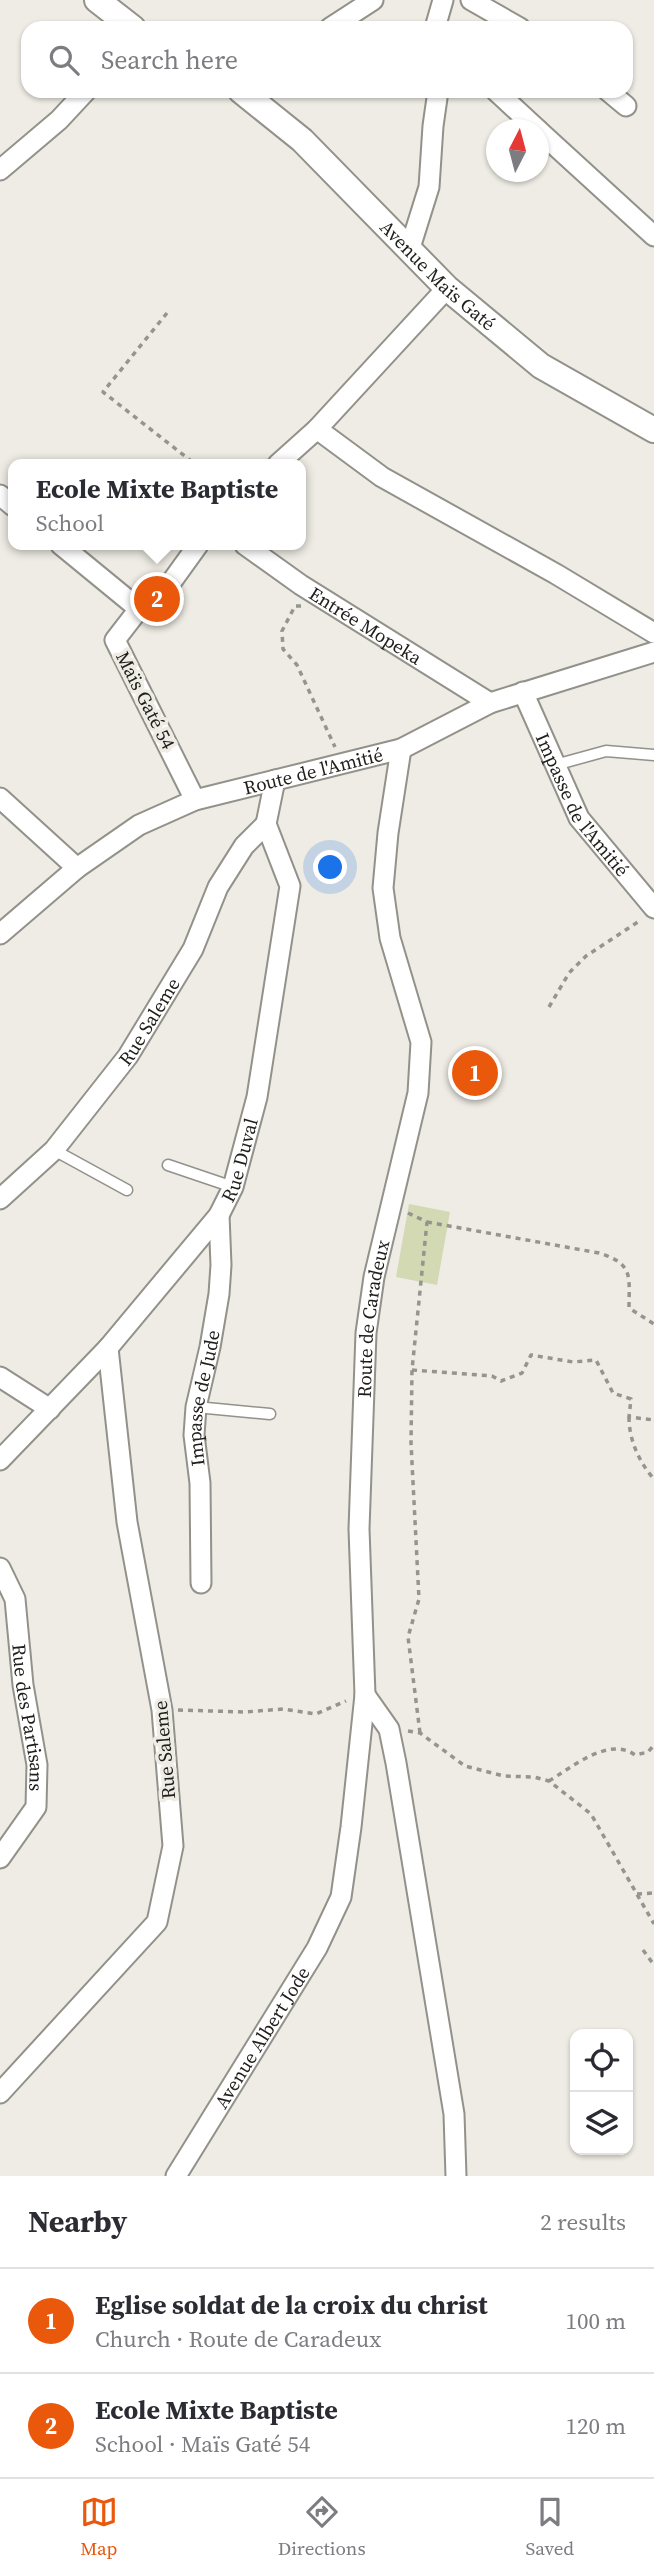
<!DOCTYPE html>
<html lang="en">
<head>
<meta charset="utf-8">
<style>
	body { margin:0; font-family:"Source Serif 4",serif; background:#f7f7f7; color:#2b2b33 }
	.controls { position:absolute; right:21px; bottom:21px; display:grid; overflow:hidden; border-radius:14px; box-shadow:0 2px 5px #0004 }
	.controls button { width:63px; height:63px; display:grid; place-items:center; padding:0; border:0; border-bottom:2px solid #e1e1e2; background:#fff; color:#2b2b33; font:35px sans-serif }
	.compass { position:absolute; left:486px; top:119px; width:63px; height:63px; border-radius:50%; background:#fff; box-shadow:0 2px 5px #0004; rotate:6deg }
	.you { position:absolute; left:331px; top:868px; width:24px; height:24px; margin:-18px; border:5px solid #fff; border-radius:50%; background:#1a73e8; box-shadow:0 0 0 10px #1a73e833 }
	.badge { display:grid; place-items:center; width:46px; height:46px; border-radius:50%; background:#ea580c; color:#fff; font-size:23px; font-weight:700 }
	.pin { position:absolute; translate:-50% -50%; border:4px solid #fff; box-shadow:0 2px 7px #0006 }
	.popup { position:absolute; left:8px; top:459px; width:298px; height:91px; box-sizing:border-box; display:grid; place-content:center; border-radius:14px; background:#fff; filter:drop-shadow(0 2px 5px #0005); font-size:23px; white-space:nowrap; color:#7c7c81 }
	.popup b { font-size:26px; color:#2b2b33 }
	.popup::after { content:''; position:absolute; left:50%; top:100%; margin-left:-14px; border:14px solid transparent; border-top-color:#fff }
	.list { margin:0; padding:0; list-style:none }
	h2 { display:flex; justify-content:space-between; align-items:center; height:91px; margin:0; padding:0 28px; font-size:30px }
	h2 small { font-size:23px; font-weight:400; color:#7c7c81 }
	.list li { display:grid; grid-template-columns:46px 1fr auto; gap:21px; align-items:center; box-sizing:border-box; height:105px; padding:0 28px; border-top:2px solid #e1e1e2 }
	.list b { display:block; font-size:26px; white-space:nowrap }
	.list p { margin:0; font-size:23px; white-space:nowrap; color:#7c7c81 }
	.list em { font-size:23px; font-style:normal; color:#7c7c81 }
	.icon { flex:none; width:38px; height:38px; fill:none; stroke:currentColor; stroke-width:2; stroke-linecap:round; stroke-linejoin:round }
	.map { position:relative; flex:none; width:654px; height:2176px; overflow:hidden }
	.search { position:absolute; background:#fff; box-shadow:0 2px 5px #0004; left:21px; right:21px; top:21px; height:77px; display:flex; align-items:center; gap:18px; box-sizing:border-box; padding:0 24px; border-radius:21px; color:#7c7c81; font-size:26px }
	.sheet { height:301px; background:#fff }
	nav { display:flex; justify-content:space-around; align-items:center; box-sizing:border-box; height:98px; border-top:2px solid #e1e1e2; background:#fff; font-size:19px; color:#7c7c81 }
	nav a { display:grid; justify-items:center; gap:4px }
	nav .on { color:#ea580c }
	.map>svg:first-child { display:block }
	.green { fill:#d2d9b3 }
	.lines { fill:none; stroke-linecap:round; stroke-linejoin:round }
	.service-casing { stroke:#92918a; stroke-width:13 }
	.minor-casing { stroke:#92918a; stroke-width:23 }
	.tertiary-casing { stroke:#92918a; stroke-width:28 }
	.path { stroke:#96948f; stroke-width:3.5; stroke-dasharray:5 5; stroke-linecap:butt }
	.service { stroke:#fff; stroke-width:10 }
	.minor { stroke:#fff; stroke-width:19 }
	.tertiary { stroke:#fff; stroke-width:24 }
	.labels { text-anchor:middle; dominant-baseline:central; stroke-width:7; stroke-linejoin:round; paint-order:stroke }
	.street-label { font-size:19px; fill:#1f1e1b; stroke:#eeece4 }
</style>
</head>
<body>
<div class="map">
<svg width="654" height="2176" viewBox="0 0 654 2176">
	<rect width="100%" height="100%" fill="#eeece4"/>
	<path class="green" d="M 409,1204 L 450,1212 L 437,1285 L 396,1277 Z"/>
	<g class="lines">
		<g class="service-casing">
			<g id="service">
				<path d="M 555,765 L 606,751 L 654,755"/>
				<path d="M 54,1150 L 127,1190"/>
				<path d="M 168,1165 L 233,1187"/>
				<path d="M 196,1407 L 270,1414"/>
			</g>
		</g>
		<g class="minor-casing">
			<g id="minor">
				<path d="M 471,0 L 520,28"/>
				<path d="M 330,28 L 373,0"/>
				<path d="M 435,28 L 443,0"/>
				<path d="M 496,91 L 538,130"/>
				<path d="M 608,91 L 626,106"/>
				<path d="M 538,130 L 654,236"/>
				<path d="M 0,170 L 59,120 L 86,91"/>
				<path d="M 409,251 L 429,187 L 433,126 L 438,91"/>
				<path d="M 317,429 L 382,477 L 556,574 L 654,633"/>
				<path d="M 278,464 L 317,429 L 447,288"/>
				<path d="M 0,495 L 13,506"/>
				<path d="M 61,545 L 139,609"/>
				<path id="s1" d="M 245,545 L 301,585 L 490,703"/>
				<path id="s2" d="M 523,692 L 579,818 L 654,908"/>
				<path d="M 0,798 L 77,868"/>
				<path d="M 195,800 L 115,640 L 139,609 L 162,595 L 198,545"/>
				<path id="s3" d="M 0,934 L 77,868 L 139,825 L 195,800 L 401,749 L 490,703 L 654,652"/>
				<path id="s4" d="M 0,1199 L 54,1150 L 128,1056 L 193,949 L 218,887 L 244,846 L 266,824"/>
				<path d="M 0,1377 L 50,1409"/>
				<path id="s5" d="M 0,1460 L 108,1348 L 219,1215 L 233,1187 L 257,1097 L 290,886 L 266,824 L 275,780"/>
				<path id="s6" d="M 0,1568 L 15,1599 L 23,1685 L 37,1765 L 36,1807 L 0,1858"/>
				<path id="s7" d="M 201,1583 L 200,1483 L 194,1435 L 196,1407 L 210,1347 L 219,1294 L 221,1265 L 219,1215"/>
				<path d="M 365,1695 L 389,1729 L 396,1763 L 454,2114 L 456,2176"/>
				<path d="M 0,2093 L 157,1922 L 173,1846 L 162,1710 L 127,1522 L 108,1348"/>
				<path id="s8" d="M 176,2176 L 317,1948 L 341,1897 L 351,1827 L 365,1695 L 359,1529 L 366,1333 L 374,1277 L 418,1093 L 421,1042 L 390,938 L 383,888 L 388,833 L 401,749"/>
			</g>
		</g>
		<g class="tertiary-casing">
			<g id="tertiary">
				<path d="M 97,0 L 133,28"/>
				<path id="s9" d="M 241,91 L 302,140 L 447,288 L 541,366 L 654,430"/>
			</g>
		</g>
		<g class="path">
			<path d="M 167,313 L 103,392 L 195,464"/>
			<path d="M 301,606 L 295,606 L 282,631 L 283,649 L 297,665 L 335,747"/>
			<path d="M 549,1007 L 569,973 L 586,956 L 641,920"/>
			<path d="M 408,1213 L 427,1222 L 412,1370 L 411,1443 L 419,1599 L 408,1637 L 420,1733"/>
			<path d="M 427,1222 L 599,1253 C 634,1264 629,1276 629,1308 L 654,1324"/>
			<path d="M 412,1370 L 492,1376 L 501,1381 L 522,1373 L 531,1355 L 573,1362 L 596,1360 L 613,1393 L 631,1399 L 629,1417 L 654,1420"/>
			<path d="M 629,1417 C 629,1440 639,1462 654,1479"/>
			<path d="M 178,1710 L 245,1712 L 283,1709 L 316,1714 L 346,1701"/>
			<path d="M 408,1731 L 420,1733 L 465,1766 L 504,1776 L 534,1777 L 549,1781 L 591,1814 L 654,1924"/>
			<path d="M 549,1781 C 572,1767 609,1736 635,1755 L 648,1752 L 654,1745"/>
			<path d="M 637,1894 L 654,1893"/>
			<path d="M 643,1950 L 654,1965"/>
		</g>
		<use href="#service" class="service"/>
		<use href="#minor" class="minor"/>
		<use href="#tertiary" class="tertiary"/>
	</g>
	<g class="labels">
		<g class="street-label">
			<text stroke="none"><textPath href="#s9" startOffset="270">Avenue Maïs Gaté</textPath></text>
			<text stroke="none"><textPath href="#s1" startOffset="145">Entrée Mopeka</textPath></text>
			<text transform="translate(146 700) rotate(63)">Maïs Gaté 54</text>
			<text stroke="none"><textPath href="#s3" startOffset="360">Route de l'Amitié</textPath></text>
			<text stroke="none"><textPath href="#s2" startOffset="128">Impasse de l'Amitié</textPath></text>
			<text stroke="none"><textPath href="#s4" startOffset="233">Rue Saleme</textPath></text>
			<text stroke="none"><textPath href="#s5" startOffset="388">Rue Duval</textPath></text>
			<text stroke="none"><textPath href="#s8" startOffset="905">Route de Caradeux</textPath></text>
			<text stroke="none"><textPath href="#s7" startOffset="186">Impasse de Jude</textPath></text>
			<text stroke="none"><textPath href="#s6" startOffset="154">Rue des Partisans</textPath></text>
			<text transform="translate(164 1750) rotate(-95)">Rue Saleme</text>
			<text stroke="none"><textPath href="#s8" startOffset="163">Avenue Albert Jode</textPath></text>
		</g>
	</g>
</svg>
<div class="controls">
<button><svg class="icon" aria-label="locate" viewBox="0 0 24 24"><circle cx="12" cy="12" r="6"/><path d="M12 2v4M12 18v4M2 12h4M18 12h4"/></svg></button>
<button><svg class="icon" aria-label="layers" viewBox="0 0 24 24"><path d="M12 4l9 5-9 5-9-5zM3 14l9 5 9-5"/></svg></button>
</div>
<svg class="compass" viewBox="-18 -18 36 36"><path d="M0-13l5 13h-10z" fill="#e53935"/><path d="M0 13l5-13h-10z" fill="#7c7c81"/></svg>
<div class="you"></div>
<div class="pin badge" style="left:475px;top:1073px">1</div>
<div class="pin badge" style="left:157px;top:599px">2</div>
<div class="popup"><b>Ecole Mixte Baptiste</b>School</div>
<div class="search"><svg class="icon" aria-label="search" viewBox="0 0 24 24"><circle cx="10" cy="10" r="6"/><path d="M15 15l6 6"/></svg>Search here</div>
</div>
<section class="sheet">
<h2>Nearby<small>2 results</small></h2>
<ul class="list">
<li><span class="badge">1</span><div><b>Eglise soldat de la croix du christ</b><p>Church · Route de Caradeux</p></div><em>100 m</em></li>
<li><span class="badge">2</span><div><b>Ecole Mixte Baptiste</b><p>School · Maïs Gaté 54</p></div><em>120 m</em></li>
</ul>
</section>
<nav>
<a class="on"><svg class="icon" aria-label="map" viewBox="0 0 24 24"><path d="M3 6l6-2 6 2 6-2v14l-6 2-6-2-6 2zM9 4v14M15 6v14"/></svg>Map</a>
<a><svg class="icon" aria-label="directions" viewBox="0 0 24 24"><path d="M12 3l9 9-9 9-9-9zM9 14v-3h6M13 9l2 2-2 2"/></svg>Directions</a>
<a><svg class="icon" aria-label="saved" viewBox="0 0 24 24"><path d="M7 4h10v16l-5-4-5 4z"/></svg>Saved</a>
</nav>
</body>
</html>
